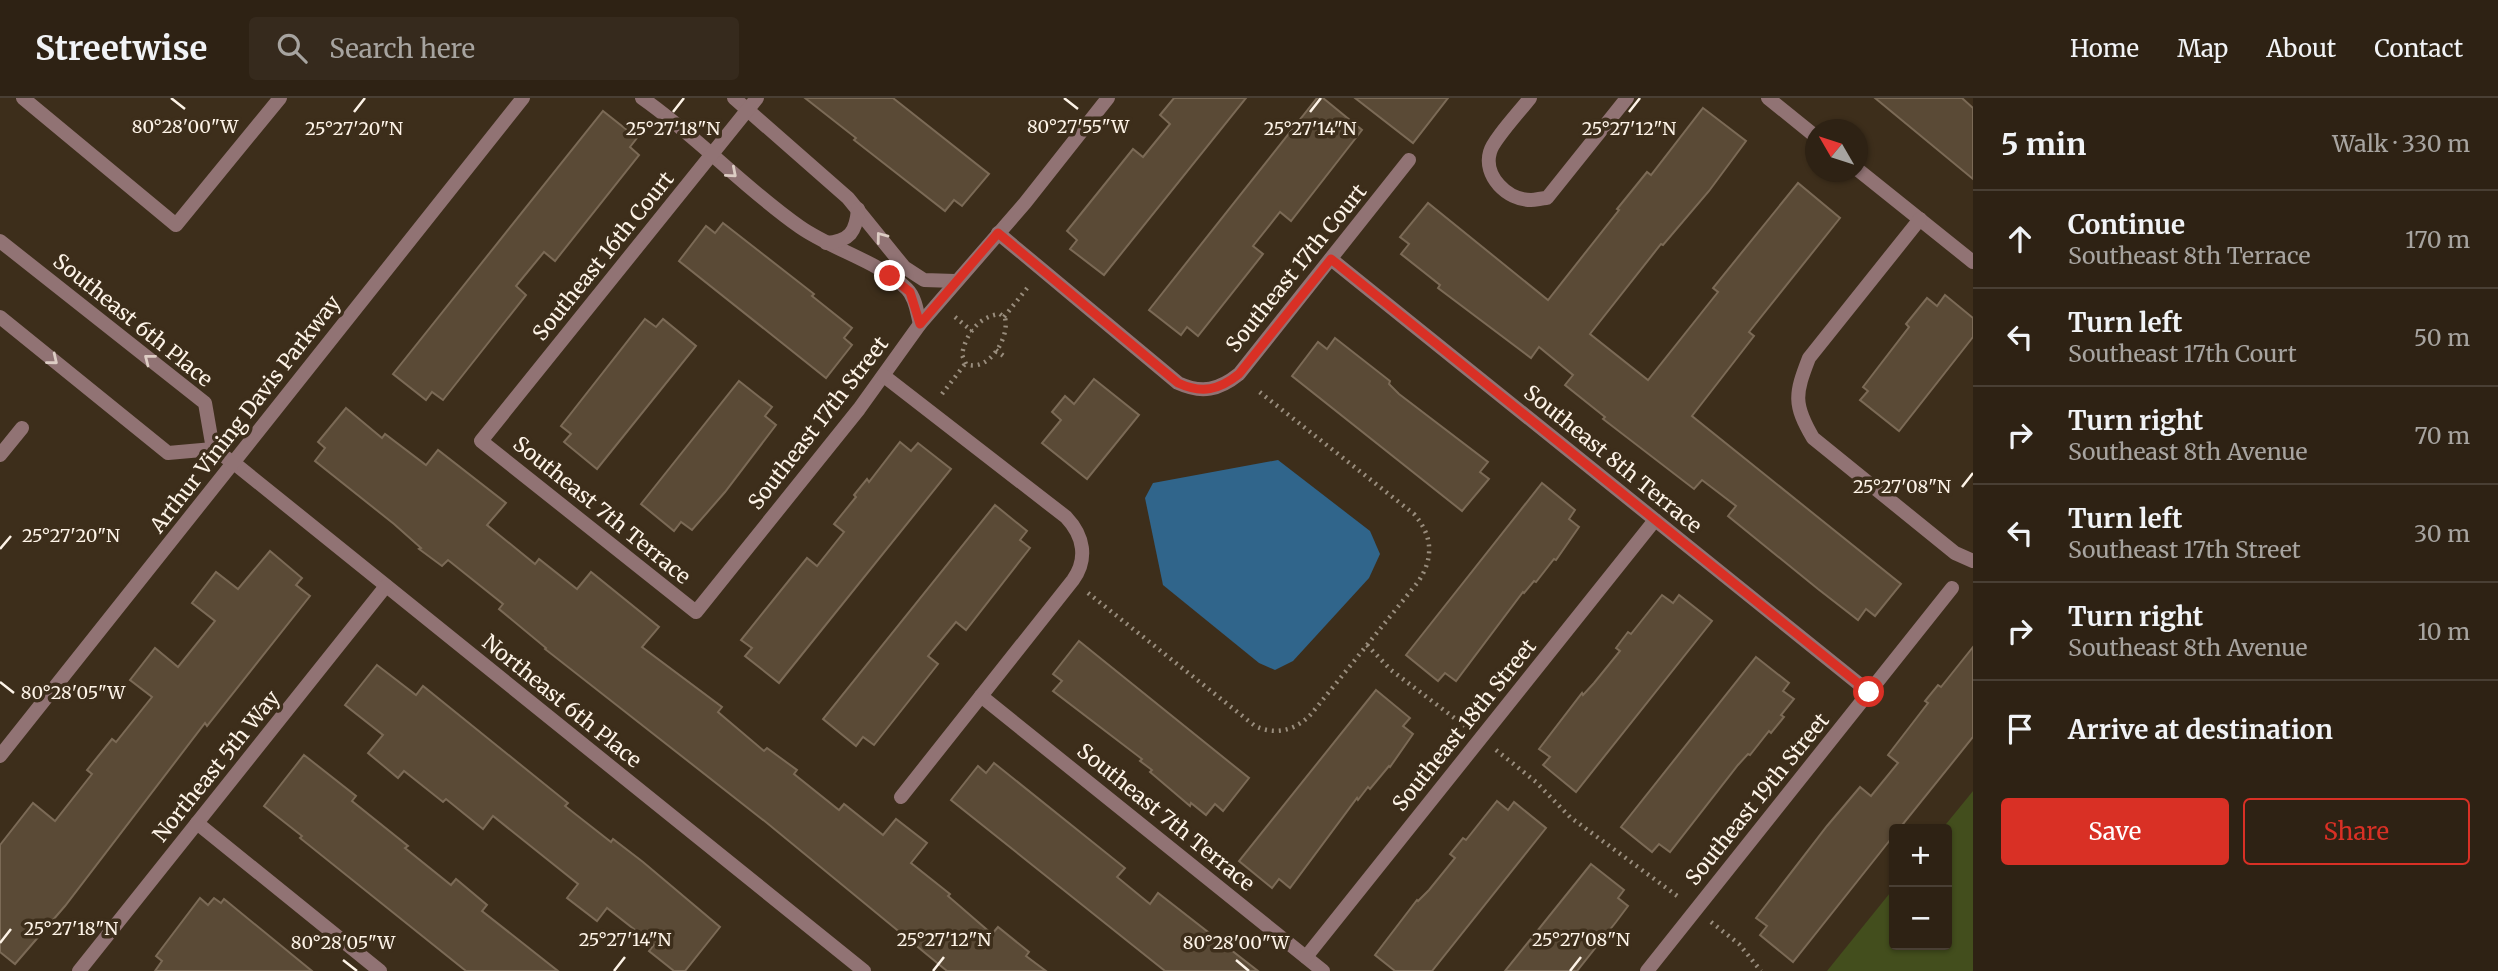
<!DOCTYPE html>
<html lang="en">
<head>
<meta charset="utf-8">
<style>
	body { margin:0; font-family:Merriweather,serif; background:#362a1d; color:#f1f3f6 }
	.controls { position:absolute; right:21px; bottom:21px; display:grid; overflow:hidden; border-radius:7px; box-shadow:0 2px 5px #0004 }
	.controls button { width:63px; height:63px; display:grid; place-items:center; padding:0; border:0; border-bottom:2px solid #493f34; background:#2e2214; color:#f1f3f6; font:35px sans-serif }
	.compass { position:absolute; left:1805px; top:21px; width:63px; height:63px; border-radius:50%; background:#2e2214; box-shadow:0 2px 5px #0004; rotate:309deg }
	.stop { position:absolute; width:21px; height:21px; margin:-16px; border:5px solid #d93025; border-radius:50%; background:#fff }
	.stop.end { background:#d93025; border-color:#fff; box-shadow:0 2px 7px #0008 }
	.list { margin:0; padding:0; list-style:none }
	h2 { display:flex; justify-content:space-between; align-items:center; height:91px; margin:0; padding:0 28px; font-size:30px }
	h2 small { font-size:23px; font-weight:400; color:#a7a4a0 }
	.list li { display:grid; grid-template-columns:46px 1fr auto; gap:21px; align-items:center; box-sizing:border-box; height:98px; padding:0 28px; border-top:2px solid #493f34 }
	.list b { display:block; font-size:26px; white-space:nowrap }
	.list p { margin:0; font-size:23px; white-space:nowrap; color:#a7a4a0 }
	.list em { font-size:23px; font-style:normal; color:#a7a4a0 }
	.actions { display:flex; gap:14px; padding:21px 28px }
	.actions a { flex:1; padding:16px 0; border:2px solid #d93025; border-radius:7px; text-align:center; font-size:24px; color:#d93025 }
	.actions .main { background:#d93025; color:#fff }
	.icon { flex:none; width:38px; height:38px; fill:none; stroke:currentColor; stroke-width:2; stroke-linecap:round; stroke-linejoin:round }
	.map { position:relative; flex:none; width:1973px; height:873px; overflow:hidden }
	header { display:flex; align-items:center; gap:42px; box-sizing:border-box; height:98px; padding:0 35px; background:#2e2214; border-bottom:2px solid #493f34 }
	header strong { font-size:33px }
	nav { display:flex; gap:38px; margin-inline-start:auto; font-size:24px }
	.search { width:490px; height:63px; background:#362a1d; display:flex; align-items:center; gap:18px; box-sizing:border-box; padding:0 24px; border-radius:7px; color:#a7a4a0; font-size:26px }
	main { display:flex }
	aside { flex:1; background:#2e2214 }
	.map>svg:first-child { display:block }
	.green { fill:#434e1d }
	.water { fill:#30658b }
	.building { fill:#5a4a36; stroke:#7b6a56; stroke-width:2 }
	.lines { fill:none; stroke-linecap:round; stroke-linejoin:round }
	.path { stroke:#998d7d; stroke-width:4.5; stroke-dasharray:2 5; stroke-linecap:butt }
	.street { stroke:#917374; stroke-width:14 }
	.oneway { stroke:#ddcdc4 }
	.route { stroke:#d93025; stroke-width:9 }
	.ticks { fill:none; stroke:#fdf3e7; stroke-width:2.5 }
	.labels { text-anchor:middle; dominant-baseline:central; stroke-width:7; stroke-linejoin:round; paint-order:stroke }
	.street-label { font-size:21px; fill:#fdf3e7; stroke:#3d2e1b }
	.ticks-label { font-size:18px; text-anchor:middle; fill:#fdf3e7; stroke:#3d2e1b; stroke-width:7; stroke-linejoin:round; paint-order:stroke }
</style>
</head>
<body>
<header>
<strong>Streetwise</strong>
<div class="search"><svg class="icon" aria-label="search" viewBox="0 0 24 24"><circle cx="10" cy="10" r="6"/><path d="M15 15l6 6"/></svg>Search here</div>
<nav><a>Home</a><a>Map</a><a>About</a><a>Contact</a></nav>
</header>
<main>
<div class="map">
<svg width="1973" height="873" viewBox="0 0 1973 873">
	<rect width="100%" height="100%" fill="#3d2e1b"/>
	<path class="green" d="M 1973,693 L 1973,873 L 1827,873 L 1894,790 L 1894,847 L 1947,847 L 1947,731 L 1942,731 Z"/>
	<path class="water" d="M 1278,362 L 1370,433 L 1380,456 L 1369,480 L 1293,563 L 1275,572 L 1259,565 L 1163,487 L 1145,400 L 1153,385 Z"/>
	<g class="building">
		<path d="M 805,0 L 893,0 L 989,76 L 962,108 L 954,102 L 945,113 L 854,42 L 856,40 Z"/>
		<path d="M 1174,0 L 1246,0 L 1104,177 L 1070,151 L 1077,142 L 1067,133 L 1133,51 L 1143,59 L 1170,26 L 1160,17 Z"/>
		<path d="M 1317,0 L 1323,0 L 1362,32 L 1291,123 L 1280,114 L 1253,148 L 1263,156 L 1198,238 L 1187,229 L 1181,237 L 1149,212 Z"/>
		<path d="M 1355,0 L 1448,0 L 1413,45 Z"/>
		<path d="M 1875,0 L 1962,0 L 1973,10 L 1973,81 Z"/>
		<path d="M 1703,10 L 1746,43 L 1709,93 L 1663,147 L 1661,146 L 1590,236 L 1648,282 L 1718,194 L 1713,190 L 1798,85 L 1840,120 L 1749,234 L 1754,238 L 1692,318 L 1901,486 L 1875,518 L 1866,511 L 1858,522 L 1818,491 L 1728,418 L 1736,408 L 1702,382 L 1694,391 L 1603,321 L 1605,319 L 1565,287 L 1573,277 L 1539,249 L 1531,260 L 1438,190 L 1440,187 L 1401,156 L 1409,146 L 1400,139 L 1428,105 L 1548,202 L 1619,112 L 1617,111 L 1647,74 L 1651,77 Z"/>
		<path d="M 603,13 L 637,40 L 630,49 L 639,57 L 555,163 L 544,154 L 516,188 L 526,197 L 443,302 L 432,294 L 426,302 L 393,276 Z"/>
		<path d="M 723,125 L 814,196 L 812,198 L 852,230 L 844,240 L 852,247 L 826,280 L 679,163 L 706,128 L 715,135 Z"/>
		<path d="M 1945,197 L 1973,220 L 1973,239 L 1899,333 L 1860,302 L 1868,293 L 1863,289 L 1909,229 L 1906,226 L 1927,200 L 1937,208 Z"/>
		<path d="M 645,221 L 656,229 L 663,221 L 696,248 L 597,371 L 564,344 L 571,336 L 561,328 Z"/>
		<path d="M 1335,240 L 1390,283 L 1389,286 L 1399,296 L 1488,364 L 1480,374 L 1489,381 L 1462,413 L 1292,278 L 1318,244 L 1327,251 Z"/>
		<path d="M 1094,281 L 1139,317 L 1087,381 L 1042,345 L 1061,322 L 1052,314 L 1065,298 L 1074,306 Z"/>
		<path d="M 739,283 L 772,309 L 765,318 L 776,327 L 725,394 L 692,432 L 681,424 L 674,433 L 641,406 Z"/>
		<path d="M 346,310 L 382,340 L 385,336 L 426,367 L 438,352 L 506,405 L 487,427 L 535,466 L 539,461 L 577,491 L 591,474 L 659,529 L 642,549 L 722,609 L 718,614 L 764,653 L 767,650 L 797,672 L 794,676 L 839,712 L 844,706 L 883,737 L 896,721 L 927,745 L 911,765 L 950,796 L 948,798 L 992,836 L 998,829 L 1029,854 L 1026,858 L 1046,873 L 947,873 L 767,725 L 545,551 L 546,550 L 499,511 L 503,506 L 448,462 L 442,468 L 419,451 L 421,450 L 394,426 L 315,363 L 325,350 L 318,344 Z"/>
		<path d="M 900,344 L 911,353 L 918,345 L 951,371 L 779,585 L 745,558 L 752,550 L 741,542 L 807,460 L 817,468 L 844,434 L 834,426 L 856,399 L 854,397 L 867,381 L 869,384 Z"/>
		<path d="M 1542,385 L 1575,412 L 1569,421 L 1579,429 L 1556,462 L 1554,461 L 1536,484 L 1534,483 L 1524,495 L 1523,494 L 1456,583 L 1445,575 L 1438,583 L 1406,557 Z"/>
		<path d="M 995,407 L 1027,433 L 1020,442 L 1030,450 L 966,532 L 956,524 L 928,558 L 938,566 L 874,647 L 863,639 L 856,648 L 823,621 Z"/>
		<path d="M 270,453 L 302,480 L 296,487 L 310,498 L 207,628 L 205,625 L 65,808 L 15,866 L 0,854 L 0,747 L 33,705 L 55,723 L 92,676 L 87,672 L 112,641 L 116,644 L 152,599 L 130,582 L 155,550 L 178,569 L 215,523 L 192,505 L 216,474 L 238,491 Z"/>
		<path d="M 1662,497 L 1673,505 L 1679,497 L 1712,523 L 1576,694 L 1543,667 L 1550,659 L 1539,651 L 1582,595 L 1583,597 L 1594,585 L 1620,553 L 1616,550 L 1628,534 L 1631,536 Z"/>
		<path d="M 1079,543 L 1249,680 L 1223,713 L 1215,706 L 1206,717 L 1191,705 L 1190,708 L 1150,674 L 1152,672 L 1140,663 L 1142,661 L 1053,593 L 1062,583 L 1053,576 Z"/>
		<path d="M 1973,549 L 1973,639 L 1899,731 L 1894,731 L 1894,737 L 1793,864 L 1760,837 L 1767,828 L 1756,820 L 1827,728 L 1860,689 L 1871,698 L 1898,665 L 1888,657 L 1928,605 L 1925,603 L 1938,587 L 1941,589 Z"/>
		<path d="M 1756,559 L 1789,585 L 1783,593 L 1794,601 L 1781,617 L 1784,619 L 1771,635 L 1769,633 L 1750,657 L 1748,656 L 1738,667 L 1670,754 L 1659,746 L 1652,754 L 1621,729 Z"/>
		<path d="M 377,567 L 416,597 L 423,588 L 568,705 L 565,708 L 611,744 L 613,741 L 643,764 L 720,829 L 685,873 L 674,873 L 649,853 L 654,847 L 607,810 L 597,823 L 567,800 L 578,786 L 493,718 L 483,731 L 446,701 L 443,704 L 404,673 L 398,680 L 368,655 L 383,637 L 345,607 Z"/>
		<path d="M 1376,592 L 1410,620 L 1403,628 L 1413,636 L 1390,669 L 1389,668 L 1370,691 L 1368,689 L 1358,702 L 1357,700 L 1290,790 L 1279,781 L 1272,790 L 1239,763 Z"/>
		<path d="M 304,657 L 356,698 L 352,703 L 408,748 L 405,750 L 451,787 L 456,781 L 487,807 L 482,813 L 558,873 L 466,873 L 300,740 L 302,738 L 264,708 Z"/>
		<path d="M 994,665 L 1125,770 L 1117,779 L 1150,806 L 1158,795 L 1258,873 L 1165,873 L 951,702 L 978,668 L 986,675 Z"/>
		<path d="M 1497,703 L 1508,712 L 1514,704 L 1546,730 L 1432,873 L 1395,873 L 1375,857 L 1417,802 L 1418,803 L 1429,792 L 1455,760 L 1450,756 L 1463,740 L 1466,742 Z"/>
		<path d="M 1591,766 L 1624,792 L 1618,800 L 1628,808 L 1616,824 L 1577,873 L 1505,873 Z"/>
		<path d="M 200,800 L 208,807 L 214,800 L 221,805 L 224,801 L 312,873 L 155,873 L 162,863 L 156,858 Z"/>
	</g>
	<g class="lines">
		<g class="path">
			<path d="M 1000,216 L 1005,220 C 1010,240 988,275 966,266 L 962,257 C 965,237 979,218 1000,216 Z"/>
			<path d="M 955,219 L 972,233"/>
			<path d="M 1004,219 L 1028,189"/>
			<path d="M 996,252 L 1006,260"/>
			<path d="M 942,296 L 965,266"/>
			<path d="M 1088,495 L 1255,628 C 1276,638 1297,632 1312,615 L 1418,484 C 1434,460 1433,438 1414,416 L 1257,292"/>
			<path d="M 1367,547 L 1391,572 L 1465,628"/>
			<path d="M 1496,652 L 1536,684 L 1570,719 L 1680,800"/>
			<path d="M 1711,824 L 1739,846 L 1761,873"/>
		</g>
		<g class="street">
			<path d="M 23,0 L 176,127 L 280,0"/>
			<path d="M 642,0 C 698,39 744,90 800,129 C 833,152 880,164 907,191 C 916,200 917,215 920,226"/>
			<path d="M 734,0 L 848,100 L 904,169 L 924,182 L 955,183"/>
			<path d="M 757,0 L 481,343 L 696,514 L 859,311 L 920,226 L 1025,105 L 1108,0"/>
			<path d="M 1530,0 C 1521,12 1493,42 1490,54 C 1483,78 1507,102 1531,102 C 1536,102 1542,100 1547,100 L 1627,0"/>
			<path d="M 1768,0 L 1815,38"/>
			<path d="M 1857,71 L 1973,164"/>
			<path d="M 1920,121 L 1809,260 C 1795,296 1793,306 1813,340 L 1955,455 L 1973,463"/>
			<path d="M 998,135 L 1178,285 C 1202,296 1219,292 1239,276 L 1409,62"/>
			<path d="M 0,143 L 205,305 L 213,351"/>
			<path d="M 826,145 C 850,143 856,134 858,111"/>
			<path d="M 1331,161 L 1869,594"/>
			<path d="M 0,219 L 168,355 L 213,351 L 234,365 L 864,873"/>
			<path d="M 884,278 L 1066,419 C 1084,438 1088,461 1073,482 L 901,699"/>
			<path d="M 0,357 L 22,330"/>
			<path d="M 981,598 L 1323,873"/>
			<path d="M 0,658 L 523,0"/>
			<path d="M 197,725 L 380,873"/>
			<path d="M 1306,859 L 1655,422"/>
			<path d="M 79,873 L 386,488"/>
			<path d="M 1647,873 L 1952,490"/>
		</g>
	</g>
	<defs><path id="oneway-chevron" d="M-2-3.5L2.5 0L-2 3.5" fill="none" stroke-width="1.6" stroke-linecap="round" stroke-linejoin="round" transform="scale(1.75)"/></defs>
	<g class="oneway">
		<use href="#oneway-chevron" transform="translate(732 75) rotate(41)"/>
		<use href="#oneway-chevron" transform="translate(881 139) rotate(-127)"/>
		<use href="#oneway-chevron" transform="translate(149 261) rotate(-142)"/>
		<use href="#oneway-chevron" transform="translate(53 262) rotate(39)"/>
	</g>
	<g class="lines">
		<path class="route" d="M 890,178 L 910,194 L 920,226 L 998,135 L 1178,285 C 1202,296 1219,292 1239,276 L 1331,161 L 1869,594"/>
	</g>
	<path class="ticks" d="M 171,0 L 185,11M 1064,0 L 1078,11M 354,14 L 365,0M 673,14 L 684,0M 1310,14 L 1321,0M 1629,14 L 1640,0M 1962,389 L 1973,375M 0,451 L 11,438M 0,584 L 14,595M 0,845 L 11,831M 343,862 L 357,873M 1236,862 L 1249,873M 614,873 L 625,859M 933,873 L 944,859M 1570,873 L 1581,859"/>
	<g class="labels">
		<g class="street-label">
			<text transform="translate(603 158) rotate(-51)">Southeast 16th Court</text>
			<text transform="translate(1296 170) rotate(-51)">Southeast 17th Court</text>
			<text transform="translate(133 222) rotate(39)">Southeast 6th Place</text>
			<text transform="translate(245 316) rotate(-52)">Arthur Vining Davis Parkway</text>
			<text transform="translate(818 325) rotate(-52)">Southeast 17th Street</text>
			<text transform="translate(1613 361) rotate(39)">Southeast 8th Terrace</text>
			<text transform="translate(602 412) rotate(39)">Southeast 7th Terrace</text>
			<text transform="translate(562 603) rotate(39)">Northeast 6th Place</text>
			<text transform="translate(1464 627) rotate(-51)">Southeast 18th Street</text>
			<text transform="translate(216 668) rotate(-51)">Northeast 5th Way</text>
			<text transform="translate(1757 701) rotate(-51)">Southeast 19th Street</text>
			<text transform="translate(1166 719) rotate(39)">Southeast 7th Terrace</text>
		</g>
	</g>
	<g class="ticks-label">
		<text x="185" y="35">80°28'00"W</text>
		<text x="1078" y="35">80°27'55"W</text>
		<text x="354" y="37">25°27'20"N</text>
		<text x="673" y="37">25°27'18"N</text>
		<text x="1310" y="37">25°27'14"N</text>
		<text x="1629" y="37">25°27'12"N</text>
		<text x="1902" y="395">25°27'08"N</text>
		<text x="71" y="444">25°27'20"N</text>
		<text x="73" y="601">80°28'05"W</text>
		<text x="71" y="837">25°27'18"N</text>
		<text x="625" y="848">25°27'14"N</text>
		<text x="944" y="848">25°27'12"N</text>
		<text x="1581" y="848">25°27'08"N</text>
		<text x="343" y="851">80°28'05"W</text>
		<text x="1236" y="851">80°28'00"W</text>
	</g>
</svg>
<div class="controls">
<button>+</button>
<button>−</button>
</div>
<svg class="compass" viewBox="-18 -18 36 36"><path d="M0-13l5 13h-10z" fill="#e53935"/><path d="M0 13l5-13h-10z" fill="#a7a4a0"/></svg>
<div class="stop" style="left:1869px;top:594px"></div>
<div class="stop end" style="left:890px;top:178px"></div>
</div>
<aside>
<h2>5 min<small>Walk · 330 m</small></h2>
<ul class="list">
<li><svg class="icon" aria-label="ahead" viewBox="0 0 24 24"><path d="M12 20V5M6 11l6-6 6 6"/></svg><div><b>Continue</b><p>Southeast 8th Terrace</p></div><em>170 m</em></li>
<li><svg class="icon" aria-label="left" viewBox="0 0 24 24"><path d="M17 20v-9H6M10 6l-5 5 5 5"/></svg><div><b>Turn left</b><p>Southeast 17th Court</p></div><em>50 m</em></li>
<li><svg class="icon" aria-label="right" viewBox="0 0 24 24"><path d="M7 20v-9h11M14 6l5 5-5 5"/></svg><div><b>Turn right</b><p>Southeast 8th Avenue</p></div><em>70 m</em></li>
<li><svg class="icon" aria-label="left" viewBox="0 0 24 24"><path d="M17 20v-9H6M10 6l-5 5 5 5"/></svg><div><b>Turn left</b><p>Southeast 17th Street</p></div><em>30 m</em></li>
<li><svg class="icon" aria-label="right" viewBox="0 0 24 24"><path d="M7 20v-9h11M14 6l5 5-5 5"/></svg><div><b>Turn right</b><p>Southeast 8th Avenue</p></div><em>10 m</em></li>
<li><svg class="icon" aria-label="arrive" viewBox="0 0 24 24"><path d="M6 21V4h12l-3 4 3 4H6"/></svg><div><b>Arrive at destination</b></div></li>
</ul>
<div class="actions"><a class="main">Save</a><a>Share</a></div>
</aside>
</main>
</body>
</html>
